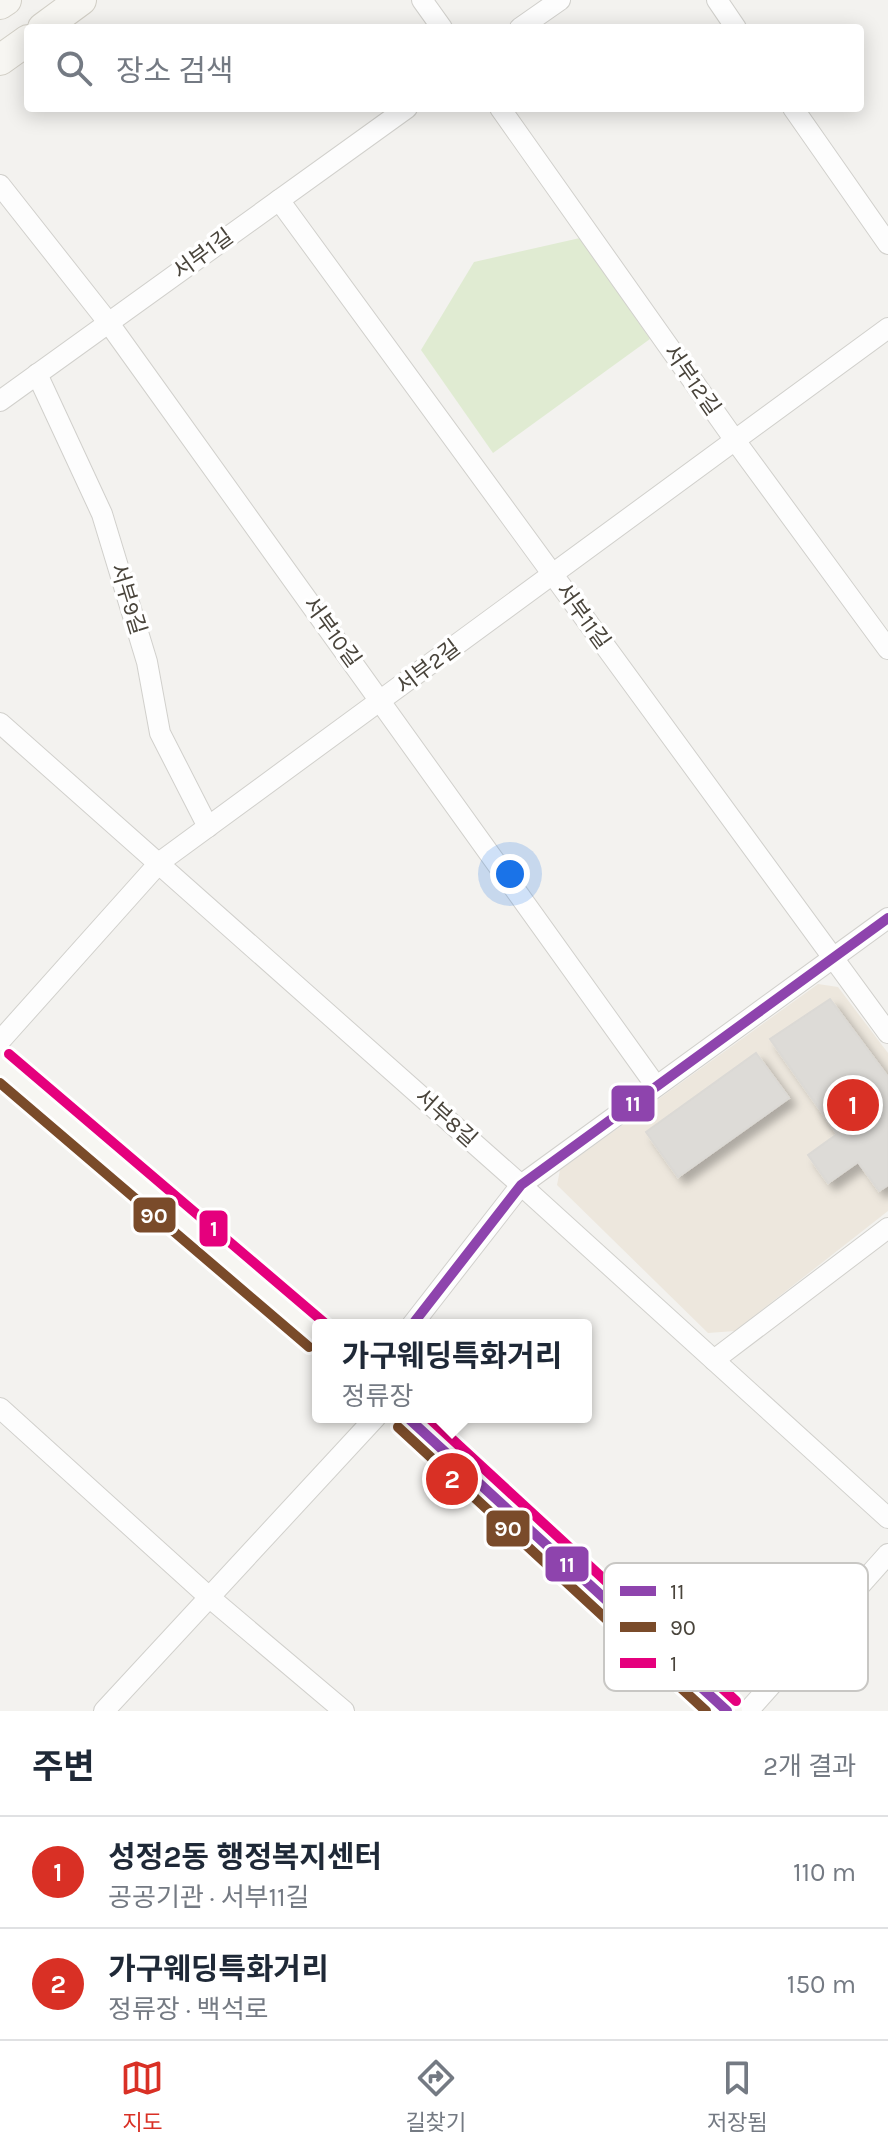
<!DOCTYPE html>
<html lang="ko">
<head>
<meta charset="utf-8">
<style>
	body { margin:0; font-family:Karla,"Noto Sans KR",sans-serif; background:#f6f6f7; color:#1f2937 }
	.you { position:absolute; left:510px; top:874px; width:28px; height:28px; margin:-20px; border:6px solid #fff; border-radius:50%; background:#1a73e8; box-shadow:0 0 0 12px #1a73e833 }
	.badge { display:grid; place-items:center; width:52px; height:52px; border-radius:50%; background:#d93025; color:#fff; font-size:26px; font-weight:700 }
	.pin { position:absolute; translate:-50% -50%; border:4px solid #fff; box-shadow:0 2px 8px #0006 }
	.popup { position:absolute; left:312px; top:1319px; width:280px; height:104px; box-sizing:border-box; display:grid; place-content:center; border-radius:8px; background:#fff; filter:drop-shadow(0 2px 6px #0005); font-size:26px; white-space:nowrap; color:#747a83 }
	.popup b { font-size:30px; color:#1f2937 }
	.popup::after { content:''; position:absolute; left:50%; top:100%; margin-left:-16px; border:16px solid transparent; border-top-color:#fff }
	.list { margin:0; padding:0; list-style:none }
	h2 { display:flex; justify-content:space-between; align-items:center; height:104px; margin:0; padding:0 32px; font-size:34px }
	h2 small { font-size:26px; font-weight:400; color:#747a83 }
	.list li { display:grid; grid-template-columns:52px 1fr auto; gap:24px; align-items:center; box-sizing:border-box; height:112px; padding:0 32px; border-top:2px solid #e0e1e3 }
	.list b { display:block; font-size:30px; white-space:nowrap }
	.list p { margin:0; font-size:26px; white-space:nowrap; color:#747a83 }
	.list em { font-size:26px; font-style:normal; color:#747a83 }
	.icon { flex:none; width:44px; height:44px; fill:none; stroke:currentColor; stroke-width:2; stroke-linecap:round; stroke-linejoin:round }
	.map { position:relative; flex:none; width:888px; height:1711px; overflow:hidden }
	.search { position:absolute; background:#fff; box-shadow:0 4px 20px #0003; left:24px; right:24px; top:24px; height:88px; display:flex; align-items:center; gap:20px; box-sizing:border-box; padding:0 28px; border-radius:8px; color:#747a83; font-size:30px }
	.sheet { height:328px; background:#fff }
	nav { display:flex; justify-content:space-around; align-items:center; box-sizing:border-box; height:112px; border-top:2px solid #e0e1e3; background:#fff; font-size:22px; color:#747a83 }
	nav a { display:grid; justify-items:center; gap:4px }
	nav .on { color:#d93025 }
	.map>svg:first-child { display:block }
	.commercial { fill:#ede7dd }
	.green { fill:#e0ebd2 }
	.building { fill:#dddbd7; stroke:#dbd9d5; stroke-width:2; filter:url(#shadow) }
	.lines { fill:none; stroke-linecap:round; stroke-linejoin:round }
	.street-casing { stroke:#d1d0cc; stroke-width:22 }
	.secondary-casing { stroke:#d2cfc6; stroke-width:32 }
	.street { stroke:#fdfdfd; stroke-width:20 }
	.secondary { stroke:#f7f6f2; stroke-width:30 }
	.bus-1-casing { stroke:#fff; stroke-width:16 }
	.bus-2-casing { stroke:#fff; stroke-width:16 }
	.bus-3-casing { stroke:#fff; stroke-width:16 }
	.bus-1 { stroke:#8e44ad; stroke-width:10 }
	.bus-2 { stroke:#7a4b2a; stroke-width:10 }
	.bus-3 { stroke:#e5007d; stroke-width:10 }
	.labels { text-anchor:middle; dominant-baseline:central; stroke-width:7; stroke-linejoin:round; paint-order:stroke }
	.street-label { font-size:22px; fill:#49443b; stroke:#fff }
	.key { fill:#fff; stroke:#c8c7c4; stroke-width:2 }
	.key-label { font-size:22px; fill:#49443b }
	.line-badge { stroke:#fff; stroke-width:3 }
	.badge-label { font-size:22px; text-anchor:middle; font-weight:bold; fill:#fff }
</style>
</head>
<body>
<div class="map">
<svg width="888" height="1711" viewBox="0 0 888 1711">
	<defs>
		<filter id="shadow"><feDropShadow dx="7" dy="7" stdDeviation="4" flood-color="#0004"/></filter>
	</defs>
	<rect width="100%" height="100%" fill="#f3f2ef"/>
	<path class="commercial" d="M 818,984 L 838,987 L 888,1053 L 888,1211 L 735,1331 L 708,1333 L 557,1185 L 560,1170 Z"/>
	<path class="green" d="M 580,238 L 650,339 L 493,453 L 421,350 L 474,262 Z"/>
	<g class="building">
		<path d="M 830,999 L 888,1077 L 888,1185 L 879,1191 L 858,1162 L 828,1183 L 808,1155 L 837,1134 L 770,1039 Z"/>
		<path d="M 756,1053 L 789,1098 L 678,1177 L 646,1132 Z"/>
	</g>
	<g class="lines">
		<g class="street-casing">
			<g id="street">
				<path d="M 422,0 L 442,28"/>
				<path d="M 717,0 L 736,28"/>
				<path d="M 520,28 L 560,0"/>
				<path d="M 500,108 L 734,439 L 888,649"/>
				<path d="M 793,108 L 888,244"/>
				<path d="M 0,185 L 108,322 L 656,1086"/>
				<path d="M 279,200 L 888,1033"/>
				<path d="M 37,374 L 102,514 L 147,662 L 160,733 L 208,827"/>
				<path d="M 0,401 L 407,108"/>
				<path d="M 0,723 L 521,1185 L 888,1518"/>
				<path d="M 0,1041 L 160,862 L 888,328"/>
				<path d="M 412,1325 L 521,1185 L 888,918"/>
				<path d="M 714,1360 L 888,1228"/>
				<path d="M 0,1408 L 209,1597 L 344,1711"/>
				<path d="M 104,1711 L 376,1417"/>
				<path d="M 748,1711 L 888,1554"/>
			</g>
		</g>
		<g class="secondary-casing">
			<g id="secondary">
				<path d="M 0,4 L 6,0"/>
				<path d="M 43,28 L 81,0"/>
				<path d="M 0,60 L 28,40"/>
				<path d="M 0,1065 L 318,1336"/>
				<path d="M 407,1417 L 727,1711"/>
			</g>
		</g>
		<use href="#street" class="street"/>
		<use href="#secondary" class="secondary"/>
		<g class="bus-1-casing">
			<g id="bus-1">
				<path d="M 412,1325 L 521,1185 L 888,918"/>
				<path d="M 407,1417 L 727,1711"/>
			</g>
		</g>
		<g class="bus-2-casing">
			<g id="bus-2">
				<path d="M 0,1083 L 309,1347"/>
				<path d="M 398,1427 L 706,1711"/>
			</g>
		</g>
		<g class="bus-3-casing">
			<g id="bus-3">
				<path d="M 9,1054 L 327,1325"/>
				<path d="M 428,1417 L 736,1701"/>
			</g>
		</g>
		<use href="#bus-1" class="bus-1"/>
		<use href="#bus-2" class="bus-2"/>
		<use href="#bus-3" class="bus-3"/>
	</g>
	<g class="labels">
		<g class="street-label">
			<text transform="translate(203 254) rotate(-36)">서부1길</text>
			<text transform="translate(692 380) rotate(55)">서부12길</text>
			<text transform="translate(128 599) rotate(73)">서부9길</text>
			<text transform="translate(583 616) rotate(54)">서부11길</text>
			<text transform="translate(332 632) rotate(54)">서부10길</text>
			<text transform="translate(428 667) rotate(-37)">서부2길</text>
			<text transform="translate(446 1118) rotate(42)">서부8길</text>
		</g>
	</g>
	<rect x="604" y="1563" width="264" height="128" rx="12" class="key"/>
	<rect x="620" y="1586" width="36" height="10" fill="#8e44ad"/>
	<rect x="620" y="1622" width="36" height="10" fill="#7a4b2a"/>
	<rect x="620" y="1658" width="36" height="10" fill="#e5007d"/>
	<g class="key-label">
		<text x="670" y="1599">11</text>
		<text x="670" y="1635">90</text>
		<text x="670" y="1671">1</text>
	</g>
	<g class="line-badge">
		<rect x="610" y="1084" width="46" height="39" rx="8" fill="#8e44ad"/>
		<rect x="132" y="1196" width="45" height="38" rx="8" fill="#7a4b2a"/>
		<rect x="198" y="1209" width="31" height="39" rx="8" fill="#e5007d"/>
		<rect x="485" y="1509" width="46" height="39" rx="8" fill="#7a4b2a"/>
		<rect x="544" y="1545" width="46" height="38" rx="8" fill="#8e44ad"/>
	</g>
	<g class="badge-label">
		<text x="633" y="1111">11</text>
		<text x="154" y="1223">90</text>
		<text x="214" y="1236">1</text>
		<text x="508" y="1536">90</text>
		<text x="567" y="1572">11</text>
	</g>
</svg>
<div class="you"></div>
<div class="pin badge" style="left:853px;top:1105px">1</div>
<div class="pin badge" style="left:452px;top:1479px">2</div>
<div class="popup"><b>가구웨딩특화거리</b>정류장</div>
<div class="search"><svg class="icon" aria-label="search" viewBox="0 0 24 24"><circle cx="10" cy="10" r="6"/><path d="M15 15l6 6"/></svg>장소 검색</div>
</div>
<section class="sheet">
<h2>주변<small>2개 결과</small></h2>
<ul class="list">
<li><span class="badge">1</span><div><b>성정2동 행정복지센터</b><p>공공기관 · 서부11길</p></div><em>110 m</em></li>
<li><span class="badge">2</span><div><b>가구웨딩특화거리</b><p>정류장 · 백석로</p></div><em>150 m</em></li>
</ul>
</section>
<nav>
<a class="on"><svg class="icon" aria-label="map" viewBox="0 0 24 24"><path d="M3 6l6-2 6 2 6-2v14l-6 2-6-2-6 2zM9 4v14M15 6v14"/></svg>지도</a>
<a><svg class="icon" aria-label="directions" viewBox="0 0 24 24"><path d="M12 3l9 9-9 9-9-9zM9 14v-3h6M13 9l2 2-2 2"/></svg>길찾기</a>
<a><svg class="icon" aria-label="saved" viewBox="0 0 24 24"><path d="M7 4h10v16l-5-4-5 4z"/></svg>저장됨</a>
</nav>
</body>
</html>
